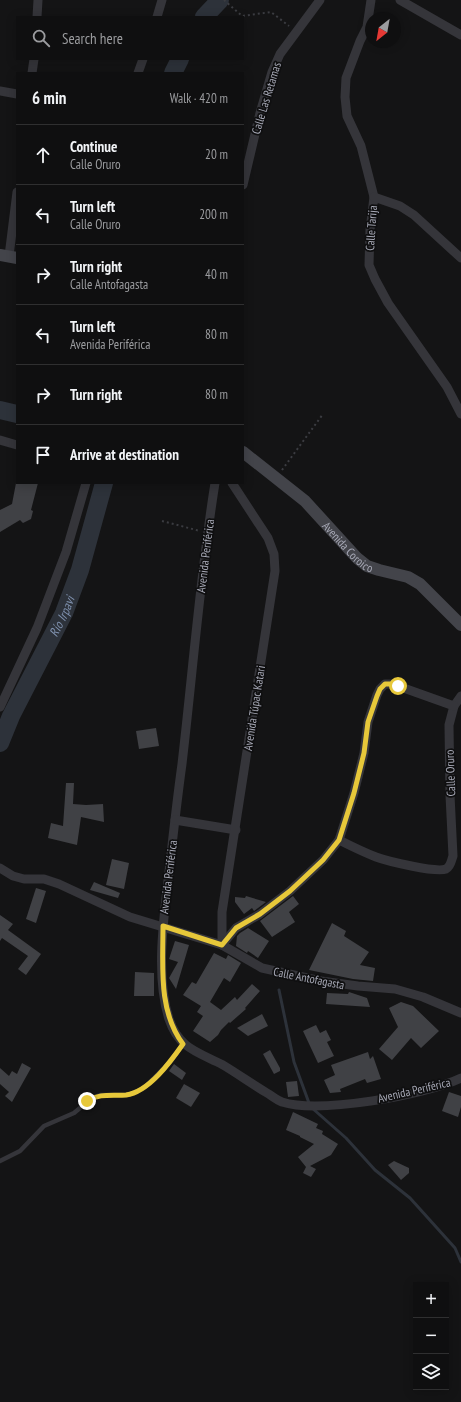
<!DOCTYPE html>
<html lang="en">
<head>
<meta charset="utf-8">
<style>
	body { margin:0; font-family:"PT Sans Narrow",sans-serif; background:#181819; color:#f1f3f6 }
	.controls { position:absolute; right:12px; bottom:12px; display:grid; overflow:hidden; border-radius:0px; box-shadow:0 2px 10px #0003 }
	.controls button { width:36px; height:36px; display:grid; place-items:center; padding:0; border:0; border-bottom:1px solid #2f2f30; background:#0f0f10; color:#f1f3f6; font:20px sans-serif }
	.compass { position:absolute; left:365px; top:12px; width:36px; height:36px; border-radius:50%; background:#0f0f10; box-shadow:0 2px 10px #0003; rotate:211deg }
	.stop { position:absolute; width:12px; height:12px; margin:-9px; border:3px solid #e7c83a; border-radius:50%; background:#fff }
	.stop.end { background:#e7c83a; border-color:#fff; box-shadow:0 1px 4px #0008 }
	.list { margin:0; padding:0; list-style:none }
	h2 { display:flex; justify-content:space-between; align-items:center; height:52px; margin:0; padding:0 16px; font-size:17px }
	h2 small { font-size:13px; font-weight:400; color:#9b9c9f }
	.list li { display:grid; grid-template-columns:26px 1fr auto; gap:12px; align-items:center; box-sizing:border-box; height:60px; padding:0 16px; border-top:1px solid #2f2f30 }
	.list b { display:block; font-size:15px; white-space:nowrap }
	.list p { margin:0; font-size:13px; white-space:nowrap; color:#9b9c9f }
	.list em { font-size:13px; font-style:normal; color:#9b9c9f }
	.icon { flex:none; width:22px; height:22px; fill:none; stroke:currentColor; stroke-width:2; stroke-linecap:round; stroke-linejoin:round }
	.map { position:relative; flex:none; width:461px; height:1402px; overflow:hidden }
	.search { position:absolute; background:#0f0f10; box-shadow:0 2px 10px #0003; left:16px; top:16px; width:228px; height:44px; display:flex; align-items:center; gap:10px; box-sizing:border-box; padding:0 14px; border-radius:0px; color:#9b9c9f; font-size:15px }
	.panel { position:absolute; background:#0f0f10; box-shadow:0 2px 10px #0003; left:16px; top:72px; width:228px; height:412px; border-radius:0px }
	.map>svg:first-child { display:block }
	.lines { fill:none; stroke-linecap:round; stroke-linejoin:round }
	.stream { stroke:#2d323a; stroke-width:3 }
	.river { stroke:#2d323a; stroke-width:18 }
	.building { fill:#404145 }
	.path { stroke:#3b3c41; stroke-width:2; stroke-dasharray:2 3; stroke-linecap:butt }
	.service { stroke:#35353a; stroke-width:4.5 }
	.minor { stroke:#35353a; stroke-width:9 }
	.secondary { stroke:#43444a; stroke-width:12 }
	.route { stroke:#e7c83a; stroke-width:5 }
	.labels { text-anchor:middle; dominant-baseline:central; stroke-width:3.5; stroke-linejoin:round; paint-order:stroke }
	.street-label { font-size:12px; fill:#a6a8b5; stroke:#0f0f10 }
	.water-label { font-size:13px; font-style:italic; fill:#7f91ae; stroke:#0f0f10 }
</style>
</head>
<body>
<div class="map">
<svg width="461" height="1402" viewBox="0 0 461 1402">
	<rect width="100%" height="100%" fill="#141415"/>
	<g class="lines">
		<g class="stream">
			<path d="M 279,990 L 294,1062 L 309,1103"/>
			<path d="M 312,1108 L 346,1138 L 375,1170 L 410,1198 L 455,1248 L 461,1262"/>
		</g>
		<g class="river">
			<path d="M 204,17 L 220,0"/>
			<path d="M 173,73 L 180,59"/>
			<path d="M 0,410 L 17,414"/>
			<path id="s1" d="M 0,743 L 11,716 L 64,613 L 80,570 L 104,483"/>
		</g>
	</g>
	<g class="building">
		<path d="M 16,483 L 38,483 L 31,510 L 33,511 L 31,519 L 23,523 L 20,520 L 0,532 L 0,510 L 12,504 Z"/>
		<path d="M 156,728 L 159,746 L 139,749 L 136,731 Z"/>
		<path d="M 66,783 L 74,783 L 73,804 L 86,805 L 103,804 L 104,822 L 81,817 L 77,845 L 48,838 L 51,823 L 63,826 Z"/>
		<path d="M 112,859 L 129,863 L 124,889 L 106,885 Z"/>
		<path d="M 94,882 L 120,893 L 118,898 L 90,890 Z"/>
		<path d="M 36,888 L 46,891 L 36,923 L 26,919 Z"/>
		<path d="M 246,896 L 266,902 L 254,911 L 252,908 L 244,914 L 235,902 L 235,897 L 245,898 Z"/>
		<path d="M 293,896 L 299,904 L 289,912 L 295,922 L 272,937 L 260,921 Z"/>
		<path d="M 0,915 L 13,924 L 8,930 L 41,954 L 26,975 L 18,969 L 28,956 L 2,938 L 0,941 Z"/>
		<path d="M 332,923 L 346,931 L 344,936 L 369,952 L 360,965 L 375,968 L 373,981 L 353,979 L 309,970 Z"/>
		<path d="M 248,928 L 269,941 L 258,958 L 248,951 L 247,953 L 236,946 L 237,936 L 240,933 Z"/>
		<path d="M 175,941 L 189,945 L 176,989 L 169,978 L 178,962 L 169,959 Z"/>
		<path d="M 214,953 L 226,959 L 228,955 L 241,963 L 230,982 L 224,978 L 210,1002 L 221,1010 L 235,997 L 237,1000 L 252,984 L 260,991 L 245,1008 L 246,1009 L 230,1023 L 229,1022 L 221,1030 L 218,1035 L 210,1042 L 193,1031 L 203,1016 L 197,1012 L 201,1006 L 183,995 L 192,982 L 196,984 Z"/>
		<path d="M 135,972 L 154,973 L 154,996 L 134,996 Z"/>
		<path d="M 349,992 L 367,998 L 370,1007 L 326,1004 L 327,993 L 348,994 Z"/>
		<path d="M 401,1002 L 413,1006 L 439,1031 L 421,1048 L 411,1038 L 392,1060 L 379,1049 L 398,1027 L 389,1008 Z"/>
		<path d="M 262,1014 L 268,1026 L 248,1036 L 237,1028 Z"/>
		<path d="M 316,1025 L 320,1033 L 326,1030 L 331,1040 L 327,1042 L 334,1056 L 318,1063 L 303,1031 Z"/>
		<path d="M 270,1050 L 280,1068 L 280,1071 L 274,1074 L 263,1054 Z"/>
		<path d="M 368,1052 L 370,1059 L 373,1056 L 381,1079 L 367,1083 L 365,1079 L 340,1089 L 341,1092 L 330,1093 L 324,1080 L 335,1075 L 331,1065 Z"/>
		<path d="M 22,1063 L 31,1068 L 12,1102 L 5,1096 L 9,1092 L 0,1084 L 0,1068 L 9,1076 L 12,1071 L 17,1074 Z"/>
		<path d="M 174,1064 L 186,1073 L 182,1080 L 169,1071 Z"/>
		<path d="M 297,1081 L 299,1096 L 288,1097 L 286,1082 Z"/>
		<path d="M 184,1084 L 200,1093 L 191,1107 L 176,1098 Z"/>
		<path d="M 449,1092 L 461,1096 L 461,1107 L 458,1117 L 442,1111 Z"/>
		<path d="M 293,1112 L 318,1124 L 316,1128 L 323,1131 L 322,1134 L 338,1144 L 331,1155 L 310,1166 L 316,1169 L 311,1177 L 303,1173 L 306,1167 L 298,1157 L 314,1144 L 300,1137 L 300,1136 L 286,1130 Z"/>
		<path d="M 394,1161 L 409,1168 L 409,1173 L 401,1180 L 388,1165 Z"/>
	</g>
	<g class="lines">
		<g class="path">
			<path d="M 224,0 L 242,16 L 271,12 L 289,26"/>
			<path d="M 282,470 L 323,414"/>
			<path d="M 162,521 L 200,531"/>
		</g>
		<path class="service" d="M 0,1161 L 20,1151 L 44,1126 L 74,1113 L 92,1098 L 101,1095 L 128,1095 L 144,1088 L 171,1061 L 183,1044"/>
		<g class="minor">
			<path d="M 371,0 L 367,27 L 360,41 L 346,78 L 345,97 L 347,116 L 361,146 L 374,197 L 370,230 L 369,265 L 375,279 L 388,303 L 447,387 L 461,414"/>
			<path d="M 400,0 L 461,35"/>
			<path d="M 37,17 L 38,0"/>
			<path d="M 157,17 L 162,0"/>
			<path d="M 32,73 L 34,59"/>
			<path d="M 138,73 L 143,59"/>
			<path d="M 0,91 L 17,94"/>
			<path d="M 243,185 L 260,113 L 272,72 L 280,54 L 320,0"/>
			<path d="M 374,197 L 400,206 L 414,215 L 461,258"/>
			<path d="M 9,256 L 17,192"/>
			<path d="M 0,440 L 17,445"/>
			<path d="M 215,483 C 200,576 193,670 182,764 C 177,800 173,836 169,872 C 164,916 155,976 169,1019 C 179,1049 198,1052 223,1065 C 238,1074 252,1084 267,1093 C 272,1096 277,1100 282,1102 C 319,1114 426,1095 461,1078"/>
			<path d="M 0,707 L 37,628 L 66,552 L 86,483"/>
			<path d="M 175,820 L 236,830"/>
			<path d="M 339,840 C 351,846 363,852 376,857 C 387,861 436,873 446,869 C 451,866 451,861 453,856 L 450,795 L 449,725 L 454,706 L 461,696"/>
			<path d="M 0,868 L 13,876 L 24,879 L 44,879 L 59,884 L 130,917 L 222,945 L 262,968 L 321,981 L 358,986 L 395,989 L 423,997 L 461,1013"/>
			<path d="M 222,945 L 222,912 L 275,571 L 274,554 L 268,538 L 232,483"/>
			<path d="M 222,945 L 236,928 L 260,914 L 290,891 L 323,860 L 339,840 L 354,793 L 364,753 L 368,722 L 377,695 L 380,689 L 385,684 L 390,684 L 398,686 L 454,706"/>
		</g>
		<g class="secondary">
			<path d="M 0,255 L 17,258"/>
			<path id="s2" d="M 243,452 L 305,501 L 357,558 L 367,566 L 379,570 L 408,577 L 420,584 L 461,625"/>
		</g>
	</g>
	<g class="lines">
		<path class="route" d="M 87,1101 C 100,1093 112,1096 126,1095 C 149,1092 171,1061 183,1044 C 158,1011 163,966 163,926 L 222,945 L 236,928 L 260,914 L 290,891 L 323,860 L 339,840 L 354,793 L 364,753 L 368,722 L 377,696 L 380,689 L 385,684 L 390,684 L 398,686"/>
	</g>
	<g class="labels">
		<g class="street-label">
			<text transform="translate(266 98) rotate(-73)">Calle Las Retamas</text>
			<text transform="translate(371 228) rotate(-86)">Calle Tarija</text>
			<text stroke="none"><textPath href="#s2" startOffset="142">Avenida Coroico</textPath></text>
			<text transform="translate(205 556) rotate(-83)">Avenida Periférica</text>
			<text transform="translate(254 708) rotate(-81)">Avenida Túpac Katari</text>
			<text transform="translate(450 773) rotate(-92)">Calle Oruro</text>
			<text transform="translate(168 877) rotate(-83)">Avenida Periférica</text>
			<text transform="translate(309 978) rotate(11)">Calle Antofagasta</text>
			<text transform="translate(414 1090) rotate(-13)">Avenida Periférica</text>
		</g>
		<g class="water-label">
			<text stroke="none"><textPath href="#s1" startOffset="141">Río Irpavi</textPath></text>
		</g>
	</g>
</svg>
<div class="controls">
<button>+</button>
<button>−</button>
<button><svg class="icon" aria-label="layers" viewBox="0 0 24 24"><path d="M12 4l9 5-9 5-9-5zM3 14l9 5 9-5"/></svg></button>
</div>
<svg class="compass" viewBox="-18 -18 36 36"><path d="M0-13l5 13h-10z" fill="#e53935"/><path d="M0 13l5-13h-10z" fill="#9b9c9f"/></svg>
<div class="stop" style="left:398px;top:686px"></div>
<div class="stop end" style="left:87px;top:1101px"></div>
<div class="search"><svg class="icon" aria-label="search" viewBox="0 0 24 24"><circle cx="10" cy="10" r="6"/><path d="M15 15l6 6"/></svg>Search here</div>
<section class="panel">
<h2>6 min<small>Walk · 420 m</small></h2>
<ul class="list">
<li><svg class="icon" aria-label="ahead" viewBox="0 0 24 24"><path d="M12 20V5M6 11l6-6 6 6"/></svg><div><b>Continue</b><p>Calle Oruro</p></div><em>20 m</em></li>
<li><svg class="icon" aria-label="left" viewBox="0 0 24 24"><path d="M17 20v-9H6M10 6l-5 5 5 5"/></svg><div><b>Turn left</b><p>Calle Oruro</p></div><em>200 m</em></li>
<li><svg class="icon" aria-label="right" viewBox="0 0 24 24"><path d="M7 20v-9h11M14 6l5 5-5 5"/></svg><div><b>Turn right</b><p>Calle Antofagasta</p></div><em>40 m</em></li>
<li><svg class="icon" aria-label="left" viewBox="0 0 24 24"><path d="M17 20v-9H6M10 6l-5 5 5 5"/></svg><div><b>Turn left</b><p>Avenida Periférica</p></div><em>80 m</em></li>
<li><svg class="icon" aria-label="right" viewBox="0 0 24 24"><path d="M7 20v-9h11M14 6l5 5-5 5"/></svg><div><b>Turn right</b></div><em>80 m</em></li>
<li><svg class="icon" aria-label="arrive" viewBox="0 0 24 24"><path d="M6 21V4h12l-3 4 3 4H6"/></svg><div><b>Arrive at destination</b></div></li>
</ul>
</section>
</div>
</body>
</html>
